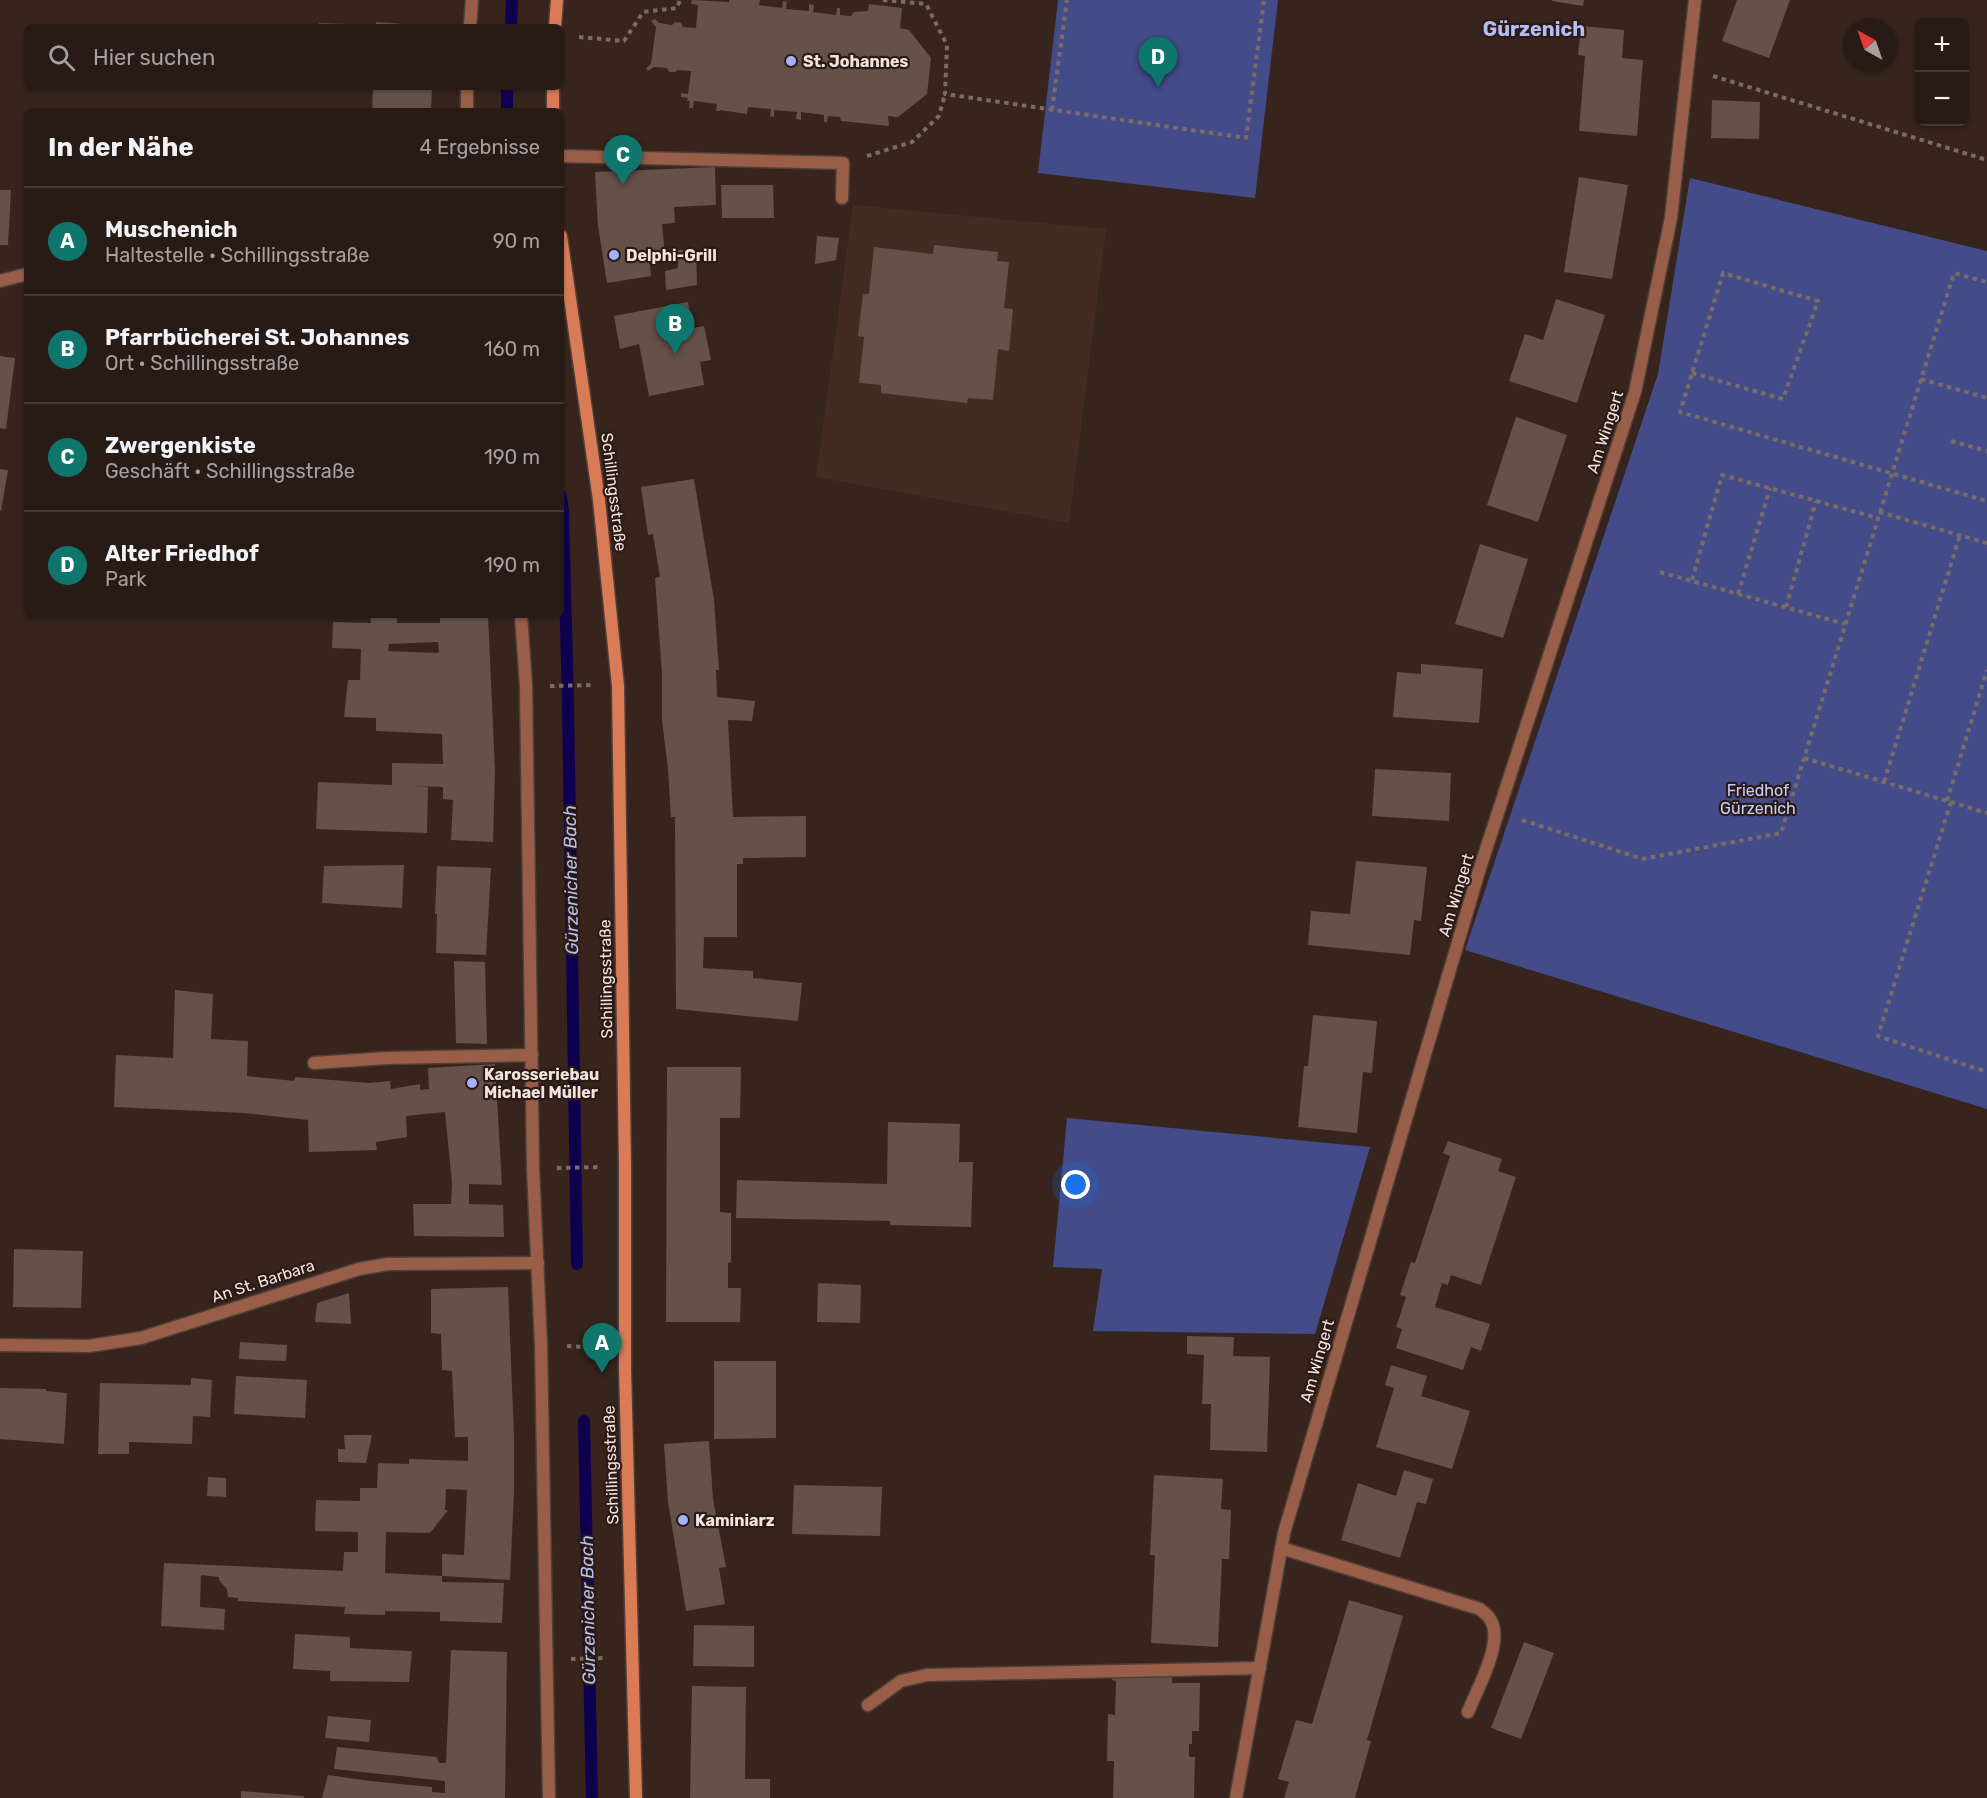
<!DOCTYPE html>
<html lang="de">
<head>
<meta charset="utf-8">
<style>
	body { margin:0; font-family:Rubik,sans-serif; background:#342823; color:#f1f3f6 }
	.controls { position:absolute; right:18px; top:18px; display:grid; overflow:hidden; border-radius:9px; box-shadow:0 2px 4px #0004 }
	.controls button { width:54px; height:54px; display:grid; place-items:center; padding:0; border:0; border-bottom:2px solid #443935; background:#281b16; color:#f1f3f6; font:30px sans-serif }
	.compass { position:absolute; left:1843px; top:18px; width:54px; height:54px; border-radius:50%; background:#281b16; box-shadow:0 2px 4px #0004; rotate:320deg }
	.you { position:absolute; left:1076px; top:1185px; width:21px; height:21px; margin:-15px; border:4px solid #fff; border-radius:50%; background:#1a73e8; box-shadow:0 0 0 9px #1a73e833 }
	.badge { display:grid; place-items:center; width:39px; height:39px; border-radius:50%; background:#0f766e; color:#fff; font-size:20px; font-weight:700 }
	.pin { position:absolute; translate:-50% -50px; filter:drop-shadow(0 2px 3px #0008) }
	.pin::after { content:''; position:absolute; top:32px; width:21px; height:18px; background:inherit; clip-path:polygon(0 0,100% 0,50% 100%) }
	.list { margin:0; padding:0; list-style:none }
	h2 { display:flex; justify-content:space-between; align-items:center; height:78px; margin:0; padding:0 24px; font-size:26px }
	h2 small { font-size:20px; font-weight:400; color:#a5a1a1 }
	.list li { display:grid; grid-template-columns:39px 1fr auto; gap:18px; align-items:center; box-sizing:border-box; height:108px; padding:0 24px; border-top:2px solid #443935 }
	.list b { display:block; font-size:22px; white-space:nowrap }
	.list p { margin:0; font-size:20px; white-space:nowrap; color:#a5a1a1 }
	.list em { font-size:20px; font-style:normal; color:#a5a1a1 }
	.icon { flex:none; width:33px; height:33px; fill:none; stroke:currentColor; stroke-width:2; stroke-linecap:round; stroke-linejoin:round }
	.map { position:relative; flex:none; width:1987px; height:1798px; overflow:hidden }
	.search { position:absolute; background:#281b16; box-shadow:0 2px 4px #0004; left:24px; top:24px; width:540px; height:66px; display:flex; align-items:center; gap:15px; box-sizing:border-box; padding:0 21px; border-radius:9px; color:#a5a1a1; font-size:22px }
	.panel { position:absolute; background:#281b16; box-shadow:0 2px 4px #0004; left:24px; top:108px; width:540px; height:510px; border-radius:9px }
	.map>svg:first-child { display:block }
	.built { fill:#432b22 }
	.green { fill:#434b89 }
	.lines { fill:none; stroke-linecap:round; stroke-linejoin:round }
	.stream { stroke:#0f004f; stroke-width:12 }
	.building { fill:#66514a; fill-rule:evenodd }
	.lane-casing { stroke:#503f38; stroke-width:15 }
	.street-casing { stroke:#503f38; stroke-width:15 }
	.secondary-casing { stroke:#503f38; stroke-width:15 }
	.path { stroke:#7b6b65; stroke-width:4; stroke-dasharray:4.5 4.5; stroke-linecap:butt }
	.lane { stroke:#995e48; stroke-width:12 }
	.street { stroke:#995e48; stroke-width:12 }
	.secondary { stroke:#d97b57; stroke-width:12 }
	.poi-dot { fill:#a4b2fc; stroke:#2c1a14; stroke-width:2 }
	.labels { text-anchor:middle; dominant-baseline:central; stroke-width:4.5; stroke-linejoin:round; paint-order:stroke }
	.poi-label { font-size:16px; font-weight:bold; fill:#f1e4e0; stroke:#2c1a14; text-anchor:start }
	.street-label { font-size:16px; fill:#f1e4e0; stroke:#2c1a14 }
	.park-label { font-size:16px; fill:#c5cffc; stroke:#2c1a14 }
	.water-label { font-size:18px; font-style:italic; fill:#b7c0ec; stroke:#2c1a14 }
	.quarter-label { font-size:20px; font-weight:bold; fill:#b1bdf4; stroke:#2c1a14 }
</style>
</head>
<body>
<div class="map">
<svg width="1987" height="1798" viewBox="0 0 1987 1798">
	<rect width="100%" height="100%" fill="#36241d"/>
	<path class="built" d="M 853,205 L 1106,229 L 1069,523 L 816,477 Z"/>
	<g class="green">
		<path d="M 1058,0 L 1278,0 L 1255,198 L 1038,173 Z"/>
		<path d="M 1690,178 L 1987,251 L 1987,1109 L 1465,950 L 1658,374 Z"/>
		<path d="M 1067,1118 L 1370,1147 L 1315,1334 L 1093,1331 L 1102,1269 L 1053,1267 Z"/>
	</g>
	<g class="lines">
		<g class="stream">
			<path d="M 511,27 L 512,0"/>
			<path d="M 507,111 L 507,87"/>
			<path d="M 561,496 L 563,512 L 568,703 L 577,1264"/>
			<path d="M 584,1421 L 592,1798"/>
		</g>
	</g>
	<g class="building">
		<path d="M 692,0 L 729,2 L 729,0 L 760,0 L 759,5 L 782,8 L 783,1 L 787,2 L 786,9 L 809,11 L 809,4 L 814,5 L 813,12 L 836,15 L 837,8 L 840,8 L 840,15 L 851,16 L 854,12 L 868,11 L 869,4 L 902,8 L 900,28 L 909,30 L 931,58 L 927,94 L 898,117 L 888,116 L 889,126 L 841,121 L 840,117 L 828,116 L 827,122 L 824,122 L 824,115 L 801,112 L 801,120 L 796,119 L 797,112 L 774,110 L 774,117 L 770,116 L 771,109 L 748,107 L 747,114 L 720,110 L 720,111 L 716,111 L 717,104 L 694,101 L 693,108 L 689,108 L 690,101 L 687,101 L 688,98 L 681,97 L 681,93 L 688,94 L 691,71 L 678,70 L 675,72 L 669,72 L 667,68 L 654,67 L 648,71 L 646,68 L 651,64 L 656,27 L 651,21 L 655,19 L 659,23 L 672,25 L 675,22 L 681,23 L 683,27 L 696,28 L 698,5 L 691,4 Z"/>
		<path d="M 1552,0 L 1584,0 L 1583,6 L 1552,1 Z"/>
		<path d="M 1737,0 L 1790,0 L 1769,58 L 1722,41 Z"/>
		<path d="M 376,22 L 417,25 L 417,27 L 319,27 L 319,23 L 376,25 Z"/>
		<path d="M 1581,26 L 1624,30 L 1622,58 L 1643,60 L 1637,136 L 1579,131 L 1585,56 L 1578,55 Z"/>
		<path d="M 373,87 L 432,87 L 431,111 L 372,111 Z"/>
		<path d="M 1712,100 L 1760,102 L 1759,139 L 1711,138 Z"/>
		<path d="M 715,167 L 716,205 L 674,207 L 675,223 L 662,224 L 665,256 L 649,257 L 651,276 L 607,283 L 598,226 L 595,172 Z"/>
		<path d="M 1579,177 L 1628,185 L 1612,279 L 1564,272 Z"/>
		<path d="M 721,185 L 773,185 L 774,218 L 722,218 Z"/>
		<path d="M 0,190 L 11,190 L 8,245 L 0,245 Z"/>
		<path d="M 817,236 L 839,238 L 836,260 L 815,264 Z"/>
		<path d="M 934,245 L 998,252 L 997,261 L 1009,262 L 1004,308 L 1013,309 L 1009,351 L 998,349 L 993,400 L 968,398 L 967,403 L 881,393 L 881,385 L 859,383 L 864,337 L 858,336 L 863,294 L 869,294 L 874,247 L 933,254 Z"/>
		<path d="M 678,250 L 696,250 L 697,285 L 666,290 L 665,271 L 678,268 Z"/>
		<path d="M 1556,299 L 1605,315 L 1577,403 L 1509,381 L 1525,334 L 1543,340 Z"/>
		<path d="M 688,302 L 693,328 L 704,326 L 711,360 L 700,362 L 704,385 L 649,396 L 639,344 L 620,349 L 614,316 Z"/>
		<path d="M 0,356 L 15,358 L 6,429 L 0,428 Z"/>
		<path d="M 1516,417 L 1567,435 L 1538,522 L 1487,505 Z"/>
		<path d="M 0,469 L 8,470 L 1,511 L 0,510 Z"/>
		<path d="M 694,479 L 714,600 L 719,670 L 716,670 L 717,697 L 755,701 L 752,721 L 728,720 L 733,817 L 806,816 L 806,857 L 743,858 L 743,864 L 737,864 L 737,937 L 704,937 L 703,968 L 753,971 L 753,978 L 802,983 L 798,1021 L 676,1009 L 675,817 L 671,817 L 668,769 L 662,720 L 662,674 L 655,578 L 660,577 L 653,534 L 648,535 L 641,487 Z"/>
		<path d="M 1480,544 L 1528,559 L 1503,638 L 1455,624 Z"/>
		<path d="M 370,615 L 397,615 L 397,623 L 440,623 L 440,615 L 488,615 L 495,771 L 493,842 L 451,840 L 453,800 L 443,799 L 443,787 L 415,786 L 428,787 L 427,833 L 316,829 L 318,782 L 392,785 L 392,763 L 443,764 L 442,734 L 376,731 L 376,718 L 344,717 L 348,680 L 360,680 L 361,649 L 332,648 L 333,622 L 371,623 ZM 438,642 L 439,653 L 388,651 L 389,644 Z"/>
		<path d="M 1421,664 L 1483,669 L 1479,723 L 1393,717 L 1397,672 L 1421,674 Z"/>
		<path d="M 1375,769 L 1451,773 L 1449,821 L 1372,816 Z"/>
		<path d="M 1356,861 L 1427,867 L 1421,921 L 1414,920 L 1410,955 L 1308,945 L 1311,911 L 1350,914 Z"/>
		<path d="M 404,865 L 402,908 L 322,903 L 324,866 Z"/>
		<path d="M 437,866 L 491,868 L 486,955 L 436,953 L 437,914 L 435,914 Z"/>
		<path d="M 454,961 L 485,962 L 487,1044 L 456,1043 Z"/>
		<path d="M 175,990 L 213,994 L 211,1039 L 248,1041 L 247,1076 L 294,1081 L 295,1077 L 369,1083 L 390,1081 L 391,1089 L 420,1084 L 420,1090 L 429,1089 L 428,1068 L 495,1064 L 502,1185 L 469,1184 L 469,1204 L 503,1205 L 504,1237 L 414,1236 L 413,1204 L 451,1204 L 452,1183 L 445,1112 L 406,1116 L 407,1137 L 376,1142 L 377,1150 L 309,1152 L 308,1120 L 245,1113 L 114,1107 L 116,1055 L 173,1058 Z"/>
		<path d="M 1313,1015 L 1377,1021 L 1372,1073 L 1363,1072 L 1357,1133 L 1298,1127 L 1304,1066 L 1308,1066 Z"/>
		<path d="M 667,1067 L 741,1067 L 740,1118 L 720,1118 L 720,1212 L 731,1213 L 731,1262 L 728,1263 L 728,1288 L 741,1288 L 740,1322 L 666,1322 Z"/>
		<path d="M 888,1122 L 960,1124 L 959,1162 L 973,1162 L 971,1227 L 890,1225 L 890,1221 L 736,1218 L 737,1180 L 887,1184 Z"/>
		<path d="M 1448,1141 L 1502,1159 L 1498,1171 L 1516,1177 L 1481,1285 L 1451,1275 L 1448,1285 L 1442,1283 L 1435,1307 L 1490,1324 L 1481,1351 L 1471,1347 L 1463,1370 L 1396,1348 L 1402,1329 L 1396,1327 L 1406,1297 L 1400,1295 L 1411,1262 L 1415,1263 L 1450,1156 L 1443,1153 Z"/>
		<path d="M 14,1249 L 83,1251 L 81,1308 L 13,1307 Z"/>
		<path d="M 818,1283 L 861,1285 L 860,1323 L 817,1322 Z"/>
		<path d="M 508,1287 L 514,1437 L 514,1491 L 510,1580 L 442,1576 L 442,1554 L 464,1555 L 467,1490 L 446,1489 L 445,1510 L 448,1510 L 430,1533 L 386,1532 L 385,1573 L 442,1576 L 442,1582 L 504,1583 L 502,1623 L 440,1621 L 440,1612 L 385,1611 L 385,1615 L 344,1614 L 345,1607 L 238,1601 L 238,1598 L 228,1597 L 227,1589 L 219,1580 L 219,1577 L 201,1575 L 200,1607 L 225,1609 L 224,1630 L 161,1626 L 164,1563 L 343,1571 L 344,1552 L 358,1552 L 358,1532 L 315,1531 L 316,1500 L 360,1501 L 360,1488 L 377,1488 L 378,1463 L 409,1464 L 409,1459 L 468,1461 L 468,1437 L 455,1437 L 452,1371 L 442,1370 L 441,1334 L 431,1333 L 431,1289 Z"/>
		<path d="M 349,1293 L 351,1324 L 315,1322 L 317,1303 Z"/>
		<path d="M 1187,1336 L 1234,1337 L 1233,1356 L 1270,1357 L 1267,1452 L 1210,1450 L 1211,1404 L 1202,1404 L 1204,1355 L 1187,1354 Z"/>
		<path d="M 240,1342 L 287,1345 L 286,1361 L 239,1359 Z"/>
		<path d="M 714,1361 L 776,1361 L 776,1438 L 714,1439 Z"/>
		<path d="M 1391,1365 L 1427,1376 L 1421,1396 L 1470,1411 L 1452,1469 L 1376,1447 L 1394,1388 L 1385,1385 Z"/>
		<path d="M 236,1376 L 307,1380 L 305,1418 L 234,1414 Z"/>
		<path d="M 191,1378 L 212,1380 L 210,1417 L 193,1416 L 192,1444 L 129,1442 L 129,1454 L 98,1454 L 100,1383 L 191,1385 Z"/>
		<path d="M 0,1388 L 46,1389 L 46,1391 L 67,1393 L 64,1444 L 0,1439 Z"/>
		<path d="M 344,1435 L 372,1435 L 366,1463 L 338,1462 L 338,1449 L 345,1449 Z"/>
		<path d="M 709,1441 L 713,1499 L 726,1567 L 719,1568 L 725,1604 L 686,1611 L 668,1502 L 664,1444 Z"/>
		<path d="M 1404,1470 L 1433,1479 L 1426,1504 L 1417,1502 L 1400,1558 L 1341,1540 L 1358,1483 L 1396,1496 Z"/>
		<path d="M 1154,1475 L 1223,1479 L 1221,1509 L 1231,1510 L 1229,1559 L 1222,1559 L 1218,1647 L 1151,1643 L 1155,1555 L 1150,1555 Z"/>
		<path d="M 208,1477 L 226,1478 L 226,1497 L 207,1496 Z"/>
		<path d="M 794,1485 L 882,1487 L 880,1536 L 792,1534 Z"/>
		<path d="M 1349,1600 L 1403,1616 L 1367,1740 L 1371,1741 L 1355,1798 L 1284,1798 L 1289,1782 L 1278,1779 L 1296,1720 L 1312,1724 Z"/>
		<path d="M 694,1625 L 754,1626 L 754,1667 L 693,1666 Z"/>
		<path d="M 295,1634 L 350,1637 L 350,1648 L 412,1651 L 409,1682 L 330,1681 L 330,1671 L 293,1669 Z"/>
		<path d="M 1524,1642 L 1554,1653 L 1521,1739 L 1491,1728 Z"/>
		<path d="M 451,1650 L 507,1652 L 505,1798 L 322,1798 L 328,1775 L 370,1781 L 432,1787 L 432,1792 L 445,1793 L 445,1781 L 334,1769 L 337,1747 L 437,1757 L 439,1763 L 446,1763 Z"/>
		<path d="M 1148,1676 L 1172,1677 L 1172,1683 L 1200,1683 L 1199,1731 L 1192,1731 L 1192,1744 L 1189,1744 L 1189,1757 L 1195,1757 L 1194,1798 L 1113,1798 L 1114,1761 L 1107,1761 L 1108,1714 L 1115,1715 L 1116,1681 L 1112,1680 L 1112,1677 L 1148,1678 Z"/>
		<path d="M 692,1686 L 746,1687 L 745,1779 L 770,1779 L 770,1798 L 690,1798 Z"/>
		<path d="M 328,1716 L 371,1720 L 369,1742 L 325,1738 Z"/>
		<path d="M 241,1791 L 304,1796 L 304,1798 L 241,1798 Z"/>
	</g>
	<g class="lines">
		<g class="lane-casing">
			<g id="lane">
				<path d="M 561,156 L 843,163 L 842,198"/>
				<path d="M 314,1063 L 387,1058 L 532,1055"/>
				<path d="M 1281,1548 L 1480,1609 C 1483,1612 1488,1615 1490,1619 C 1505,1641 1477,1689 1468,1712"/>
				<path d="M 868,1705 L 901,1681 L 927,1675 L 1260,1668"/>
			</g>
		</g>
		<g class="street-casing">
			<g id="street">
				<path d="M 470,27 L 472,0"/>
				<path d="M 467,111 L 467,87"/>
				<path d="M 0,281 L 27,274"/>
				<path d="M 521,615 L 526,686 L 533,1168 L 541,1345 L 549,1798"/>
				<path d="M 0,1345 L 89,1346 L 141,1338 L 359,1269 L 388,1264 L 538,1263"/>
				<path d="M 1236,1798 L 1284,1533 L 1479,871 L 1635,392 L 1671,218 L 1695,0"/>
			</g>
		</g>
		<g class="secondary-casing">
			<g id="secondary">
				<path d="M 555,27 L 557,0"/>
				<path d="M 553,87 L 553,111"/>
				<path d="M 561,236 L 599,500 L 618,686 L 625,1166 L 625,1368 L 636,1798"/>
			</g>
		</g>
		<g class="path">
			<path d="M 883,0 L 926,4 L 947,45 L 945,94 L 1246,138 L 1264,0"/>
			<path d="M 579,37 L 624,41 L 643,12 L 677,8 L 680,0"/>
			<path d="M 1713,76 L 1987,160"/>
			<path d="M 1052,110 L 1067,0"/>
			<path d="M 867,156 L 912,142 L 939,116 L 945,94"/>
			<path d="M 1692,373 L 1783,399 L 1818,301 L 1723,273 L 1680,412 L 1987,501"/>
			<path d="M 1921,379 L 1987,398"/>
			<path d="M 1951,441 L 1987,451"/>
			<path d="M 1879,512 L 1987,543"/>
			<path d="M 1660,572 L 1845,624"/>
			<path d="M 1692,580 L 1722,475 L 1878,518"/>
			<path d="M 1738,594 L 1770,488"/>
			<path d="M 1786,607 L 1816,501"/>
			<path d="M 550,686 L 594,685"/>
			<path d="M 1804,758 L 1987,813"/>
			<path d="M 1884,782 L 1960,535"/>
			<path d="M 1947,801 L 1987,670"/>
			<path d="M 1951,802 L 1878,1036 L 1987,1072"/>
			<path d="M 1522,820 L 1643,859 L 1781,833 L 1954,273 L 1987,282"/>
			<path d="M 557,1168 L 600,1167"/>
			<path d="M 567,1346 L 601,1348"/>
			<path d="M 571,1659 L 606,1658"/>
		</g>
		<use href="#lane" class="lane"/>
		<use href="#street" class="street"/>
		<use href="#secondary" class="secondary"/>
	</g>
	<g class="poi-dot">
		<circle cx="791" cy="61" r="6"/>
		<circle cx="614" cy="255" r="6"/>
		<circle cx="472" cy="1083" r="6"/>
		<circle cx="683" cy="1520" r="6"/>
	</g>
	<g class="labels">
		<g class="poi-label">
			<text x="803" y="61">St. Johannes</text>
			<text x="626" y="255">Delphi-Grill</text>
			<text x="484" y="1074">Karosseriebau<tspan x="484" dy="18">Michael Müller</tspan></text>
			<text x="695" y="1520">Kaminiarz</text>
		</g>
		<g class="street-label">
			<text transform="translate(1605 432) rotate(-72)">Am Wingert</text>
			<text transform="translate(614 492) rotate(83)">Schillingsstraße</text>
			<text transform="translate(1456 895) rotate(-73)">Am Wingert</text>
			<text transform="translate(606 979) rotate(-91)">Schillingsstraße</text>
			<text transform="translate(263 1281) rotate(-18)">An St. Barbara</text>
			<text transform="translate(1317 1361) rotate(-74)">Am Wingert</text>
			<text transform="translate(611 1465) rotate(-92)">Schillingsstraße</text>
		</g>
		<g class="park-label">
			<text x="1758" y="790">Friedhof<tspan x="1758" dy="18">Gürzenich</tspan></text>
		</g>
		<g class="water-label">
			<text transform="translate(571 880) rotate(-91)">Gürzenicher Bach</text>
			<text transform="translate(588 1610) rotate(-91)">Gürzenicher Bach</text>
		</g>
		<g class="quarter-label">
			<text x="1534" y="29">Gürzenich</text>
		</g>
	</g>
</svg>
<div class="controls">
<button>+</button>
<button>−</button>
</div>
<svg class="compass" viewBox="-18 -18 36 36"><path d="M0-13l5 13h-10z" fill="#e53935"/><path d="M0 13l5-13h-10z" fill="#a5a1a1"/></svg>
<div class="you"></div>
<div class="pin badge" style="left:602px;top:1373px">A</div>
<div class="pin badge" style="left:675px;top:354px">B</div>
<div class="pin badge" style="left:623px;top:185px">C</div>
<div class="pin badge" style="left:1158px;top:87px">D</div>
<div class="search"><svg class="icon" aria-label="search" viewBox="0 0 24 24"><circle cx="10" cy="10" r="6"/><path d="M15 15l6 6"/></svg>Hier suchen</div>
<section class="panel">
<h2>In der Nähe<small>4 Ergebnisse</small></h2>
<ul class="list">
<li><span class="badge">A</span><div><b>Muschenich</b><p>Haltestelle · Schillingsstraße</p></div><em>90 m</em></li>
<li><span class="badge">B</span><div><b>Pfarrbücherei St. Johannes</b><p>Ort · Schillingsstraße</p></div><em>160 m</em></li>
<li><span class="badge">C</span><div><b>Zwergenkiste</b><p>Geschäft · Schillingsstraße</p></div><em>190 m</em></li>
<li><span class="badge">D</span><div><b>Alter Friedhof</b><p>Park</p></div><em>190 m</em></li>
</ul>
</section>
</div>
</body>
</html>
